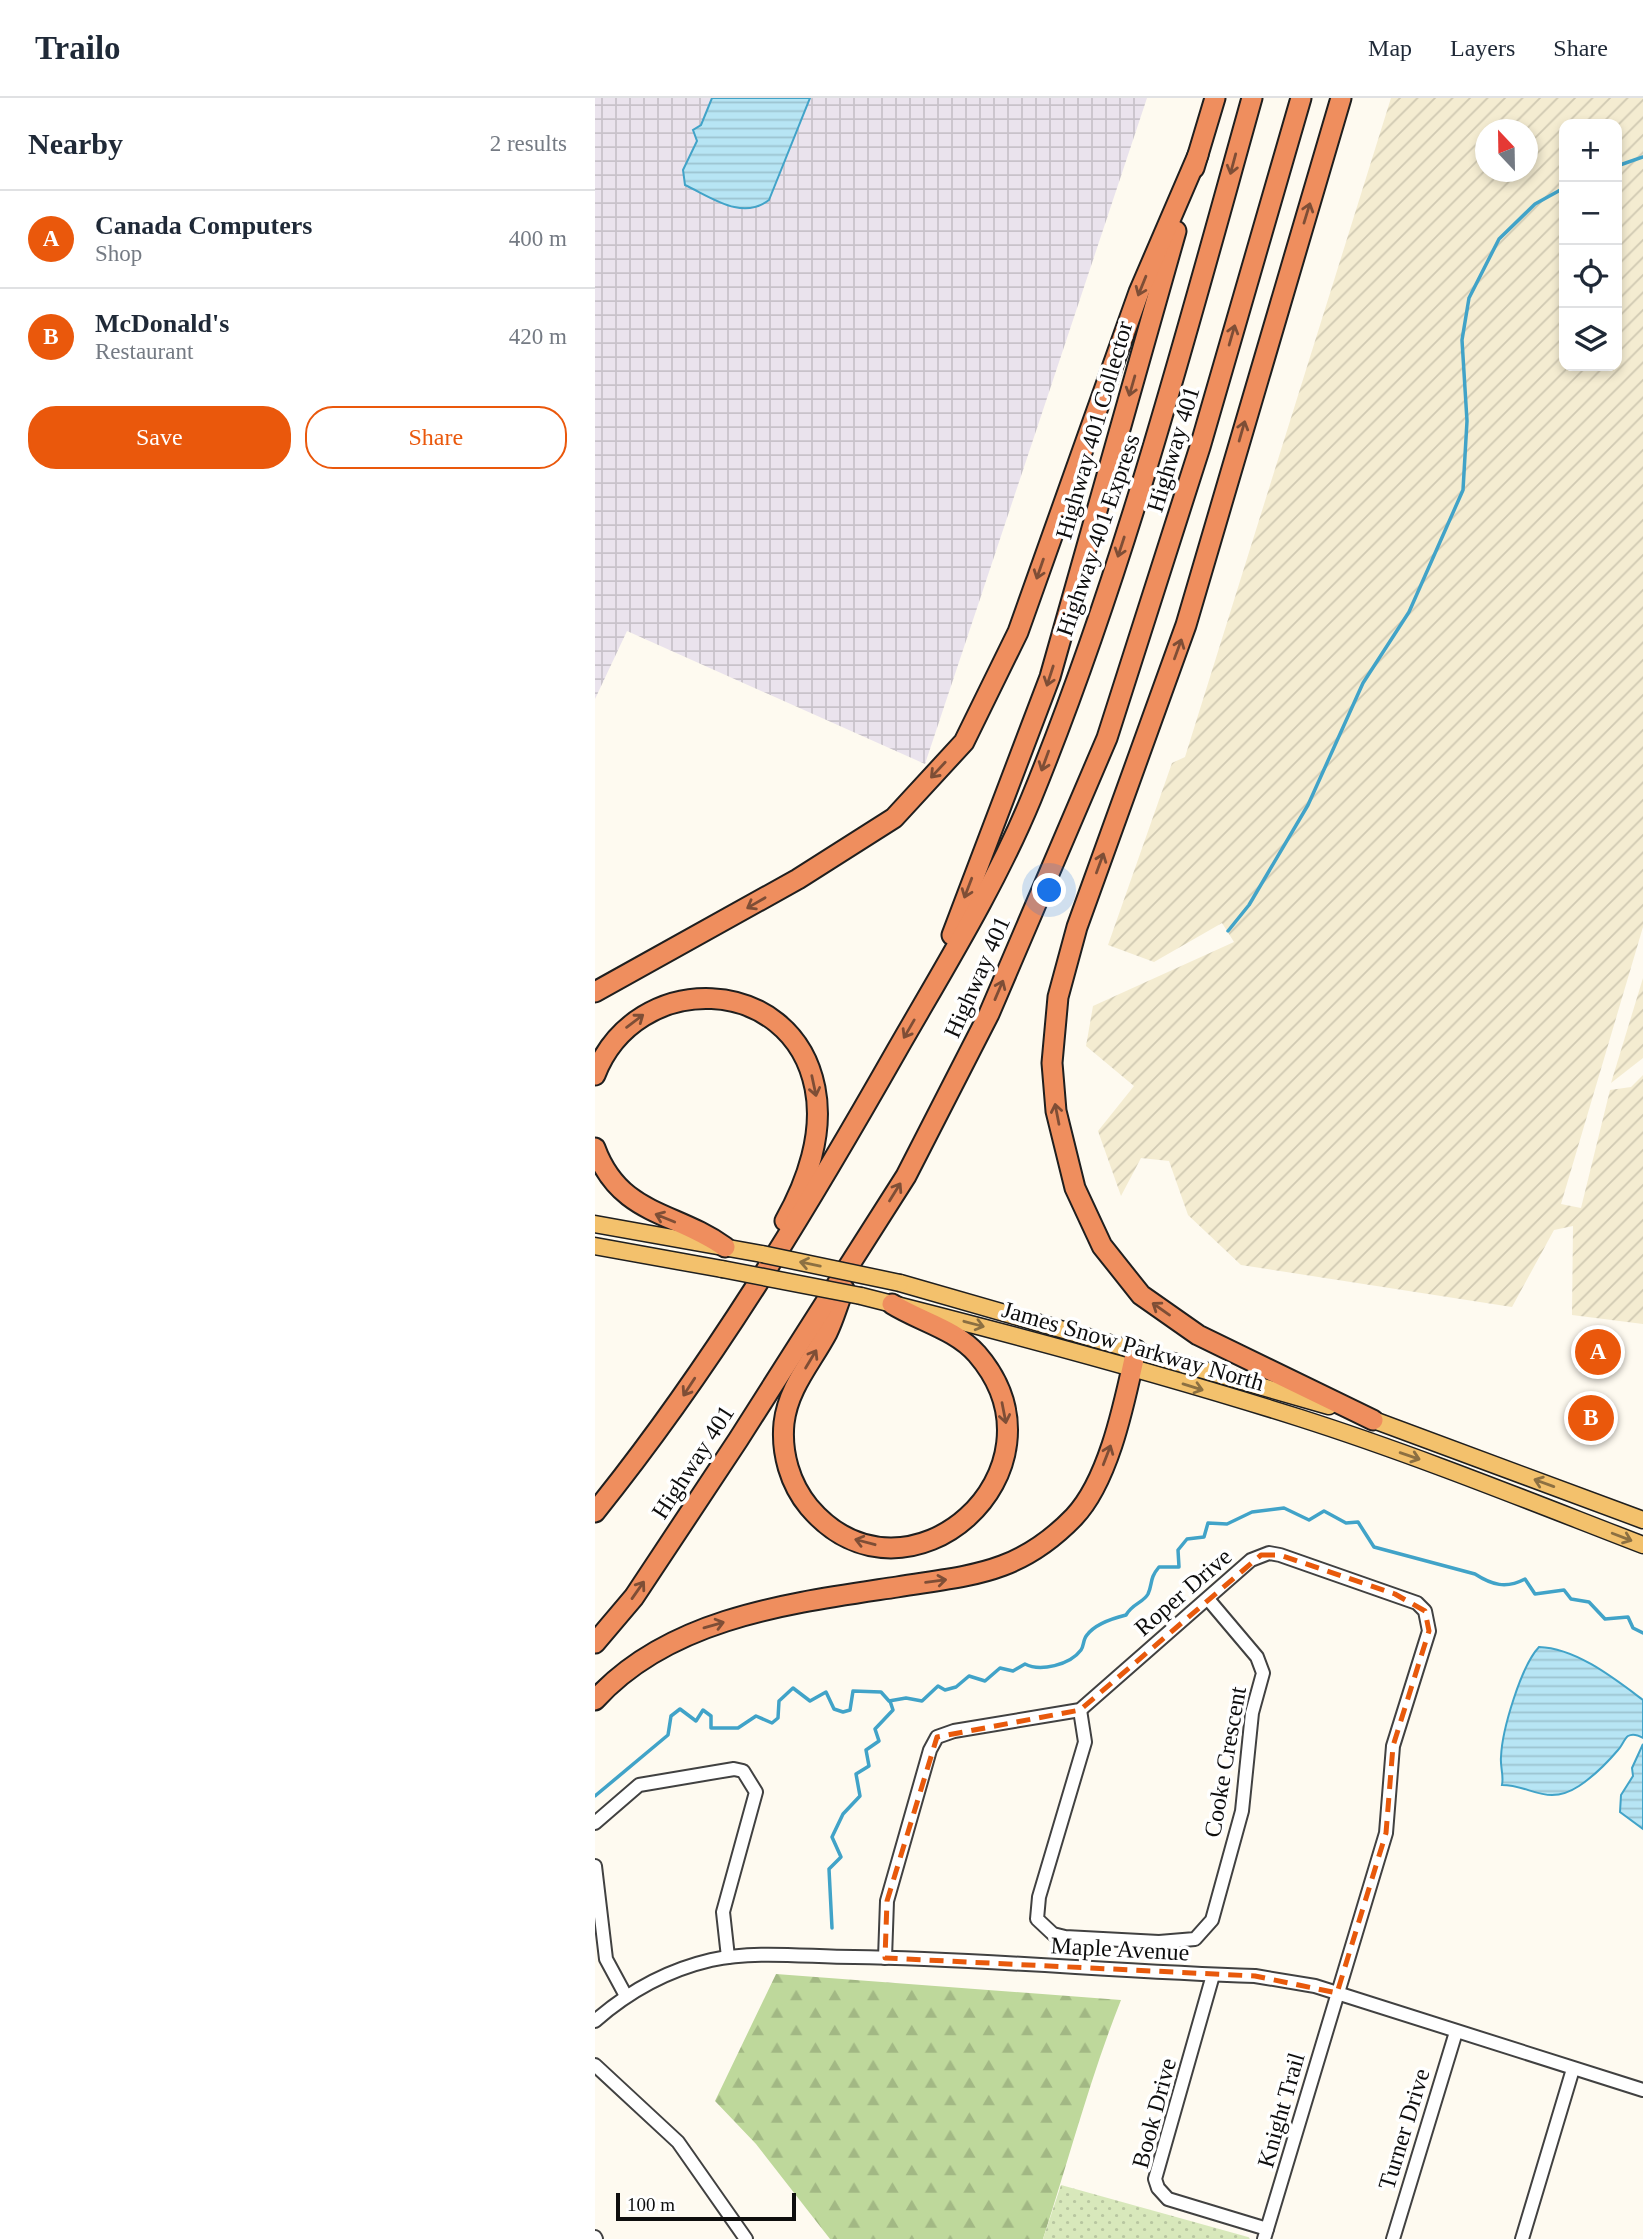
<!DOCTYPE html>
<html lang="en">
<head>
<meta charset="utf-8">
<style>
	body { margin:0; font-family:"Times New Roman",serif; background:#f2f2f3; color:#1f2937 }
	.controls { position:absolute; right:21px; top:21px; display:grid; overflow:hidden; border-radius:14px; box-shadow:0 4px 10px #0003 }
	.controls button { width:63px; height:63px; display:grid; place-items:center; padding:0; border:0; border-bottom:2px solid #e0e1e3; background:#fff; color:#1f2937; font:35px sans-serif }
	.compass { position:absolute; left:880px; top:21px; width:63px; height:63px; border-radius:50%; background:#fff; box-shadow:0 4px 10px #0003; rotate:338deg }
	.scale { position:absolute; left:21px; bottom:18px; width:180px; box-sizing:border-box; padding-left:7px; border:4px solid #0e0e0e; border-top:0; font-size:19px; line-height:24px; white-space:nowrap; color:#0e0e0e; -webkit-text-stroke:5px #fff; paint-order:stroke }
	.you { position:absolute; left:455px; top:793px; width:24px; height:24px; margin:-18px; border:5px solid #fff; border-radius:50%; background:#1a73e8; box-shadow:0 0 0 10px #1a73e833 }
	.badge { display:grid; place-items:center; width:46px; height:46px; border-radius:50%; background:#ea580c; color:#fff; font-size:23px; font-weight:700 }
	.pin { position:absolute; translate:-50% -50%; border:4px solid #fff; box-shadow:0 2px 7px #0006 }
	.list { margin:0; padding:0; list-style:none }
	h2 { display:flex; justify-content:space-between; align-items:center; height:91px; margin:0; padding:0 28px; font-size:30px }
	h2 small { font-size:23px; font-weight:400; color:#747a83 }
	.list li { display:grid; grid-template-columns:46px 1fr auto; gap:21px; align-items:center; box-sizing:border-box; height:98px; padding:0 28px; border-top:2px solid #e0e1e3 }
	.list b { display:block; font-size:26px; white-space:nowrap }
	.list p { margin:0; font-size:23px; white-space:nowrap; color:#747a83 }
	.list em { font-size:23px; font-style:normal; color:#747a83 }
	.actions { display:flex; gap:14px; padding:21px 28px }
	.actions a { flex:1; padding:16px 0; border:2px solid #ea580c; border-radius:28px; text-align:center; font-size:24px; color:#ea580c }
	.actions .main { background:#ea580c; color:#fff }
	.icon { flex:none; width:38px; height:38px; fill:none; stroke:currentColor; stroke-width:2; stroke-linecap:round; stroke-linejoin:round }
	.map { position:relative; flex:none; width:1048px; height:2141px; overflow:hidden }
	header { display:flex; align-items:center; gap:42px; box-sizing:border-box; height:98px; padding:0 35px; background:#fff; border-bottom:2px solid #e0e1e3 }
	header strong { font-size:33px }
	nav { display:flex; gap:38px; margin-inline-start:auto; font-size:24px }
	main { display:flex }
	aside { flex:1; background:#fff }
	.map>svg:first-child { display:block }
	.industrial { fill:url(#industrial-grid) }
	.farmland { fill:url(#farmland-furrows); fill-rule:evenodd }
	.forest { fill:url(#forest-firs) }
	.park { fill:url(#park-dots) }
	.water { fill:url(#water-rules); stroke:#41a3c8; stroke-width:2 }
	.lines { fill:none; stroke-linecap:round; stroke-linejoin:round }
	.stream { stroke:#41a3c8; stroke-width:3.5 }
	.minor-casing { stroke:#414141; stroke-width:16 }
	.major-casing { stroke:#1f1f1f; stroke-width:19 }
	.highway-casing { stroke:#1f1f1f; stroke-width:23 }
	.minor { stroke:#fff; stroke-width:12 }
	.major { stroke:#f3c16c; stroke-width:16 }
	.highway { stroke:#ef8e5e; stroke-width:19 }
	.major-bridge-casing { stroke:#1f1f1f; stroke-width:19; stroke-linecap:butt }
	.major-bridge { stroke:#f3c16c; stroke-width:16 }
	.oneway { stroke:#7e4e36 }
	.oneway2 { stroke:#8c7042 }
	.marked { fill:none; stroke:#e8590c; stroke-width:5; stroke-dasharray:14 9; stroke-linejoin:round }
	.labels { text-anchor:middle; dominant-baseline:central; stroke-width:7; stroke-linejoin:round; paint-order:stroke }
	.street-label { font-size:24px; fill:#0e0e0e; stroke:#fff }
</style>
</head>
<body>
<header>
<strong>Trailo</strong>
<nav><a>Map</a><a>Layers</a><a>Share</a></nav>
</header>
<main>
<aside>
<h2>Nearby<small>2 results</small></h2>
<ul class="list">
<li><span class="badge">A</span><div><b>Canada Computers</b><p>Shop</p></div><em>400 m</em></li>
<li><span class="badge">B</span><div><b>McDonald's</b><p>Restaurant</p></div><em>420 m</em></li>
</ul>
<div class="actions"><a class="main">Save</a><a>Share</a></div>
</aside>
<div class="map">
<svg width="1048" height="2141" viewBox="0 0 1048 2141">
	<defs>
		<pattern id="industrial-grid" width="8" height="8" patternUnits="userSpaceOnUse" patternTransform="scale(1.75)"><rect width="8" height="8" fill="#eae3ed"/><path d="M0 4h8M4 0v8" fill="none" stroke="#c8c2ca"/></pattern>
		<pattern id="farmland-furrows" width="10" height="10" patternUnits="userSpaceOnUse" patternTransform="scale(1.75)"><rect width="10" height="10" fill="#f4ecd1"/><path d="M-1 1l2-2M0 10L10 0M9 11l2-2" fill="none" stroke="#d0c9b2"/></pattern>
		<pattern id="forest-firs" width="22" height="20" patternUnits="userSpaceOnUse" patternTransform="scale(1.75)"><rect width="22" height="20" fill="#bed89b"/><path d="M5 1l3.5 6h-7zM16 11l3.5 6h-7z" fill="#a2b884"/></pattern>
		<pattern id="park-dots" width="8" height="8" patternUnits="userSpaceOnUse" patternTransform="scale(1.75)"><rect width="8" height="8" fill="#d8e8bb"/><path d="M2 2h.1M6 6h.1" fill="none" stroke="#b8c6a0" stroke-width="1.8" stroke-linecap="round"/></pattern>
		<pattern id="water-rules" width="6" height="5" patternUnits="userSpaceOnUse" patternTransform="scale(1.75)"><rect width="6" height="5" fill="#b7e5f4"/><path d="M0 2.5h6" fill="none" stroke="#9cc3d0"/></pattern>
	</defs>
	<rect width="100%" height="100%" fill="#fefaf0"/>
	<path class="industrial" d="M 0,0 L 552,0 L 330,666 L 32,533 L 0,601 Z"/>
	<g class="farmland">
		<path d="M 796,0 L 1048,0 L 1048,829 L 966,1106 L 986,1110 L 1015,992 L 1036,989 L 1048,977 L 1048,1226 L 977,1217 L 978,1128 L 959,1132 L 917,1209 L 646,1167 L 593,1117 L 574,1063 L 546,1060 L 526,1098 L 503,1033 L 539,988 L 491,948 L 498,908 L 639,844 L 627,825 L 559,864 L 513,847 L 577,665 L 590,659 ZM 969,26 L 1022,26 L 1022,268 L 969,268 ZM 890,32 L 932,32 L 932,74 L 890,74 Z"/>
		<path d="M 1048,880 L 1048,960 L 1016,985 Z"/>
	</g>
	<path class="forest" d="M 181,1876 L 526,1902 C 495,1980 474,2061 448,2141 L 235,2141 L 161,2046 L 120,2003 Z"/>
	<path class="park" d="M 466,2087 L 653,2139 L 655,2141 L 448,2141 Z"/>
	<g class="water">
		<path d="M 117,0 L 215,0 L 174,102 C 147,123 116,99 90,87 L 88,72 L 102,43 L 98,32 L 106,27 Z"/>
		<path d="M 944,1549 C 981,1550 1020,1581 1048,1602 L 1048,1640 C 1043,1637 1038,1635 1033,1638 C 1029,1641 1027,1648 1023,1652 C 1012,1665 999,1678 984,1688 C 952,1709 936,1687 907,1687 C 909,1677 905,1669 906,1659 C 907,1632 926,1568 944,1549 Z"/>
		<path d="M 1048,1646 L 1048,1731 L 1025,1714 L 1026,1697 L 1038,1678 L 1037,1670 Z"/>
	</g>
	<g class="lines">
		<g class="stream">
			<path d="M 1022,68 L 1048,59"/>
			<path d="M 633,833 L 654,807 L 713,707 L 768,585 L 814,514 L 868,392 L 872,323 L 867,242 L 874,200 L 904,141 L 940,106 L 969,90"/>
			<path d="M 0,1698 L 73,1637 L 76,1618 L 85,1611 L 101,1623 L 108,1612 L 116,1618 L 116,1630 L 143,1630 L 161,1618 L 177,1625 L 183,1620 L 184,1603 L 198,1590 L 215,1603 L 231,1594 L 239,1611 L 248,1614 L 255,1612 L 258,1593 L 286,1594 L 294,1603 L 311,1600 L 327,1603 L 343,1588 L 350,1592 L 361,1589 L 374,1578 L 390,1583 L 405,1570 L 418,1573 L 430,1566 C 445,1574 475,1567 486,1552 C 489,1548 488,1541 492,1537 C 500,1526 519,1520 531,1517 C 538,1505 548,1505 553,1496 C 558,1485 554,1481 564,1469 L 584,1469 L 583,1452 L 592,1441 L 609,1439 L 613,1425 L 632,1426 L 657,1414 L 689,1410 L 714,1422 L 729,1413 L 751,1425 L 763,1424 L 779,1449 L 880,1476 C 897,1487 911,1491 930,1481 L 940,1496 L 969,1492 L 976,1501 L 994,1504 L 1010,1521 L 1033,1519 L 1038,1530 L 1048,1535"/>
			<path d="M 237,1830 L 234,1771 L 246,1759 L 237,1739 L 248,1716 L 265,1698 L 261,1676 L 274,1668 L 271,1652 L 284,1643 L 280,1631 L 298,1612 L 295,1603"/>
		</g>
		<g class="minor-casing">
			<g id="minor">
				<path d="M 485,1612 L 490,1644 L 444,1799 L 442,1821 L 458,1836 L 470,1839 L 564,1844 L 600,1841 L 617,1822 L 647,1713 L 657,1615 L 668,1575 L 662,1559 L 613,1501"/>
				<path d="M 0,1725 L 44,1687 L 139,1671 L 148,1673 L 161,1694 L 128,1814 L 133,1859"/>
				<path d="M 0,1768 L 11,1861 L 31,1898"/>
				<path d="M 290,1860 L 292,1803 L 335,1652 L 342,1639 L 359,1633 L 485,1612 L 656,1462 L 674,1455 L 685,1457 L 822,1505 L 830,1513 L 834,1533 L 798,1648 L 791,1735 L 669,2141"/>
				<path d="M 618,1877 L 560,2081 L 563,2090 L 573,2101 L 672,2131"/>
				<path d="M 0,1923 C 33,1894 73,1872 116,1862 C 162,1852 212,1859 259,1859 C 393,1861 527,1874 660,1878 L 720,1888 L 1048,1992"/>
				<path d="M 0,1967 L 83,2044 L 151,2141"/>
				<path d="M 0,2139 L 1,2141"/>
				<path d="M 798,2141 L 861,1934"/>
				<path d="M 927,2141 L 978,1971"/>
			</g>
		</g>
		<g class="major-casing">
			<g id="major">
				<path d="M 0,1126 L 167,1156"/>
				<path d="M 0,1148 L 127,1171"/>
				<path d="M 305,1185 L 734,1308"/>
				<path d="M 266,1198 C 413,1235 560,1274 705,1320 C 821,1357 934,1403 1048,1447"/>
				<path d="M 768,1318 L 1048,1422"/>
			</g>
		</g>
		<g class="highway-casing">
			<g id="highway">
				<path d="M 746,0 L 591,527 L 482,829 L 463,899 L 457,965 L 461,1013 L 480,1090 L 507,1148 L 546,1197 L 603,1237 L 778,1322"/>
				<path d="M 599,70 L 620,0"/>
				<path d="M 357,837 L 455,579 L 581,133"/>
				<path d="M 0,894 L 203,781 L 299,720 L 369,644 L 423,534 L 544,194 L 603,57"/>
				<path d="M 0,977 C 41,871 197,875 220,990 C 229,1035 212,1084 190,1123"/>
				<path d="M 0,1050 C 25,1118 80,1113 130,1149"/>
				<path d="M 249,1191 C 243,1205 239,1221 232,1235 C 216,1265 193,1290 189,1325 C 186,1355 195,1386 214,1409 C 312,1524 482,1372 382,1256 C 360,1231 324,1223 297,1206"/>
				<path d="M 0,1414 C 116,1270 211,1112 302,952 C 349,870 400,788 436,701 C 529,474 591,236 657,0"/>
				<path d="M 0,1545 L 39,1499 L 143,1342 L 311,1078 L 394,916 L 512,640 L 605,349 L 706,0"/>
				<path d="M 0,1602 C 75,1519 197,1505 302,1489 C 375,1477 423,1477 479,1419 C 515,1381 530,1301 541,1252"/>
			</g>
		</g>
		<use href="#minor" class="minor"/>
		<use href="#major" class="major"/>
		<use href="#highway" class="highway"/>
		<g class="major-bridge-casing">
			<g id="major-bridge">
				<path d="M 167,1156 L 305,1185"/>
				<path d="M 127,1171 L 266,1198"/>
			</g>
		</g>
		<use href="#major-bridge" class="major-bridge"/>
	</g>
	<defs><path id="oneway-shaft" d="M-6 0H5M1.5-3L5.5 0L1.5 3" fill="none" stroke-width="1.6" stroke-linecap="round" stroke-linejoin="round" transform="scale(1.75)"/></defs>
	<g class="oneway">
		<use href="#oneway-shaft" transform="translate(638 66) rotate(105)"/>
		<use href="#oneway-shaft" transform="translate(712 115) rotate(-73)"/>
		<use href="#oneway-shaft" transform="translate(547 188) rotate(112)"/>
		<use href="#oneway-shaft" transform="translate(637 237) rotate(-74)"/>
		<use href="#oneway-shaft" transform="translate(537 288) rotate(106)"/>
		<use href="#oneway-shaft" transform="translate(647 333) rotate(-74)"/>
		<use href="#oneway-shaft" transform="translate(526 449) rotate(108)"/>
		<use href="#oneway-shaft" transform="translate(445 471) rotate(109)"/>
		<use href="#oneway-shaft" transform="translate(583 551) rotate(-70)"/>
		<use href="#oneway-shaft" transform="translate(455 578) rotate(108)"/>
		<use href="#oneway-shaft" transform="translate(450 663) rotate(110)"/>
		<use href="#oneway-shaft" transform="translate(343 672) rotate(133)"/>
		<use href="#oneway-shaft" transform="translate(505 765) rotate(-70)"/>
		<use href="#oneway-shaft" transform="translate(373 790) rotate(111)"/>
		<use href="#oneway-shaft" transform="translate(161 805) rotate(150)"/>
		<use href="#oneway-shaft" transform="translate(404 892) rotate(-67)"/>
		<use href="#oneway-shaft" transform="translate(40 923) rotate(-37)"/>
		<use href="#oneway-shaft" transform="translate(314 931) rotate(120)"/>
		<use href="#oneway-shaft" transform="translate(219 988) rotate(78)"/>
		<use href="#oneway-shaft" transform="translate(462 1016) rotate(-101)"/>
		<use href="#oneway-shaft" transform="translate(300 1094) rotate(-58)"/>
		<use href="#oneway-shaft" transform="translate(70 1120) rotate(-158)"/>
		<use href="#oneway-shaft" transform="translate(566 1211) rotate(-145)"/>
		<use href="#oneway-shaft" transform="translate(216 1261) rotate(-59)"/>
		<use href="#oneway-shaft" transform="translate(94 1289) rotate(123)"/>
		<use href="#oneway-shaft" transform="translate(409 1315) rotate(79)"/>
		<use href="#oneway-shaft" transform="translate(512 1357) rotate(-69)"/>
		<use href="#oneway-shaft" transform="translate(270 1444) rotate(-165)"/>
		<use href="#oneway-shaft" transform="translate(341 1483) rotate(-7)"/>
		<use href="#oneway-shaft" transform="translate(43 1492) rotate(-55)"/>
		<use href="#oneway-shaft" transform="translate(119 1527) rotate(-16)"/>
	</g>
	<g class="oneway2">
		<use href="#oneway-shaft" transform="translate(215 1166) rotate(-168)"/>
		<use href="#oneway-shaft" transform="translate(379 1226) rotate(15)"/>
		<use href="#oneway-shaft" transform="translate(598 1289) rotate(17)"/>
		<use href="#oneway-shaft" transform="translate(815 1358) rotate(19)"/>
		<use href="#oneway-shaft" transform="translate(949 1385) rotate(-160)"/>
		<use href="#oneway-shaft" transform="translate(1027 1439) rotate(21)"/>
	</g>
	<path class="marked" d="M 666,1457 L 685,1457 L 800,1496 L 830,1513 L 834,1533 L 798,1648 L 791,1735 L 742,1895 L 660,1878 L 290,1860 L 292,1803 L 342,1639 L 485,1612 Z"/>
	<g class="labels">
		<g class="street-label">
			<text transform="translate(499 332) rotate(-74)">Highway 401 Collector</text>
			<text transform="translate(578 351) rotate(-73)">Highway 401</text>
			<text transform="translate(503 437) rotate(-71)">Highway 401 Express</text>
			<text transform="translate(382 879) rotate(-66)">Highway 401</text>
			<text transform="translate(538 1248) rotate(16)">James Snow Parkway North</text>
			<text transform="translate(98 1364) rotate(-57)">Highway 401</text>
			<text transform="translate(588 1494) rotate(-41)">Roper Drive</text>
			<text transform="translate(630 1664) rotate(-80)">Cooke Crescent</text>
			<text transform="translate(525 1851) rotate(3)">Maple Avenue</text>
			<text transform="translate(686 2012) rotate(-74)">Knight Trail</text>
			<text transform="translate(559 2015) rotate(-75)">Book Drive</text>
			<text transform="translate(809 2031) rotate(-73)">Turner Drive</text>
		</g>
	</g>
</svg>
<div class="controls">
<button>+</button>
<button>−</button>
<button><svg class="icon" aria-label="locate" viewBox="0 0 24 24"><circle cx="12" cy="12" r="6"/><path d="M12 2v4M12 18v4M2 12h4M18 12h4"/></svg></button>
<button><svg class="icon" aria-label="layers" viewBox="0 0 24 24"><path d="M12 4l9 5-9 5-9-5zM3 14l9 5 9-5"/></svg></button>
</div>
<svg class="compass" viewBox="-18 -18 36 36"><path d="M0-13l5 13h-10z" fill="#e53935"/><path d="M0 13l5-13h-10z" fill="#747a83"/></svg>
<div class="scale">100 m</div>
<div class="you"></div>
<div class="pin badge" style="left:1003px;top:1254px">A</div>
<div class="pin badge" style="left:996px;top:1320px">B</div>
</div>
</main>
</body>
</html>
